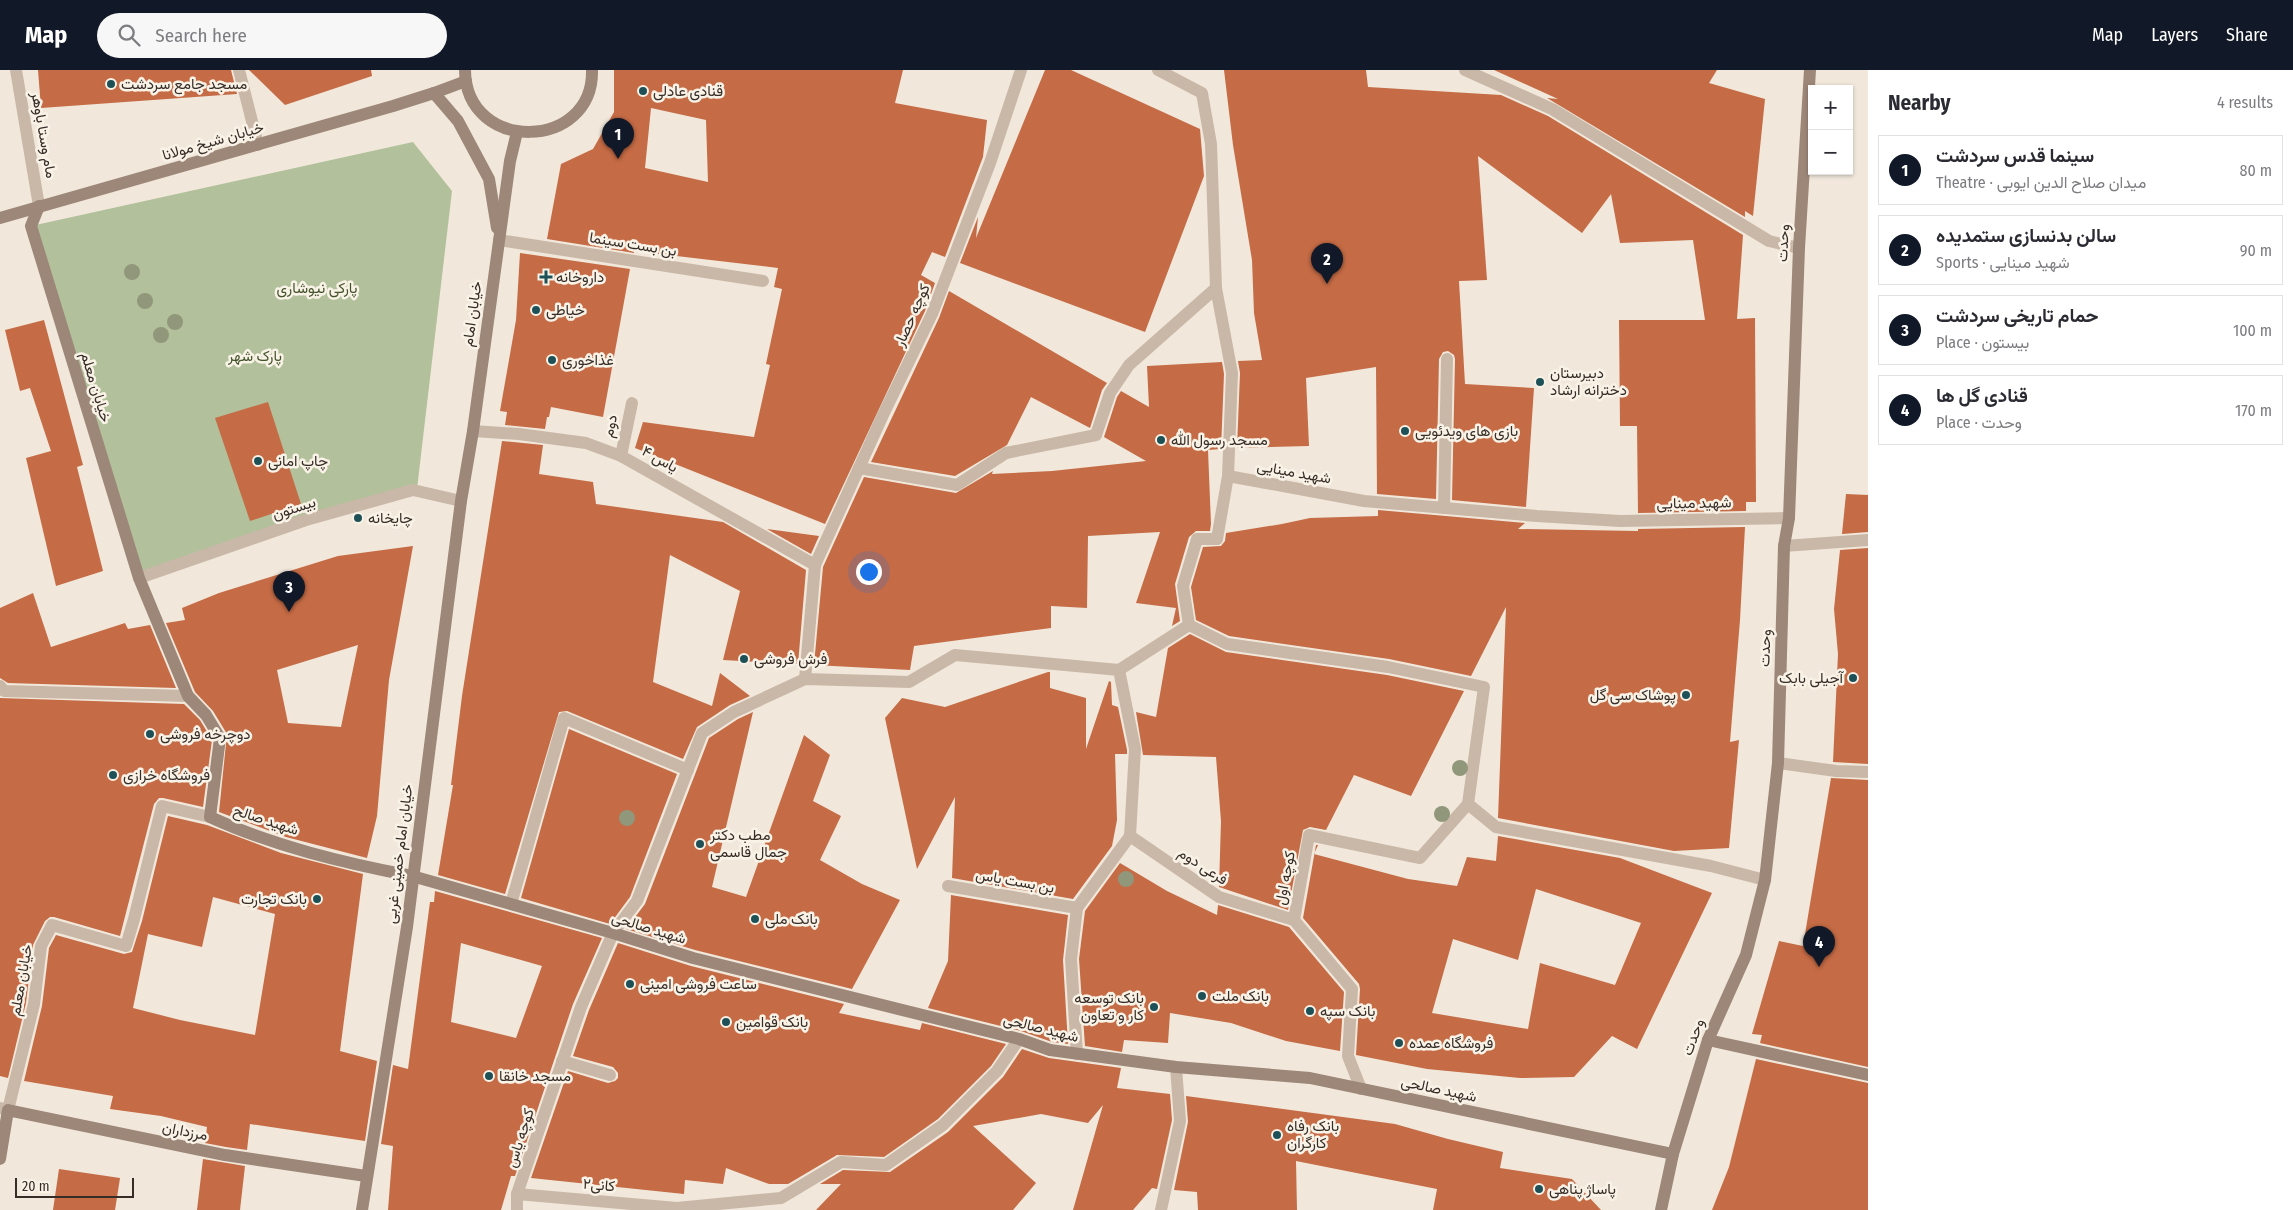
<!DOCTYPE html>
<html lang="en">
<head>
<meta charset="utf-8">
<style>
	body { margin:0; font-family:"Fira Sans Condensed",Vazirmatn,sans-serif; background:#f7f7f7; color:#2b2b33 }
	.controls { position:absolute; right:15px; top:15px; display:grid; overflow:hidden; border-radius:0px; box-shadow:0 1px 4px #0004 }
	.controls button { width:45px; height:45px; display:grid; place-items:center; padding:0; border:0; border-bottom:1px solid #e1e1e2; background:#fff; color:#2b2b33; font:25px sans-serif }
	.scale { position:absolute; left:15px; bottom:12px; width:119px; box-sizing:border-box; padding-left:5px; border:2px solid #362d27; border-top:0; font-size:14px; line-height:18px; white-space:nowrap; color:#362d27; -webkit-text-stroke:4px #f9f2e7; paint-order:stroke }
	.you { position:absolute; left:868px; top:501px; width:18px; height:18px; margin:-12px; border:4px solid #fff; border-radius:50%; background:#1a73e8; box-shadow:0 0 0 8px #1a73e833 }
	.badge { display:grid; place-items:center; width:32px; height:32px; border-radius:50%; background:#111827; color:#fff; font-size:16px; font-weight:700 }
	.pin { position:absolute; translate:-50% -41px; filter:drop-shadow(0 1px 2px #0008) }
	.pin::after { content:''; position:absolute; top:26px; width:18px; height:15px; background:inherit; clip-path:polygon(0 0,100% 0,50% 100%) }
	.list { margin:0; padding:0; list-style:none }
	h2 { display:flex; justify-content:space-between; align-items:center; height:65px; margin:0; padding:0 20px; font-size:21px }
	h2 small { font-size:16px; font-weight:400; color:#7c7c81 }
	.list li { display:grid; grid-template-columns:32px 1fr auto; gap:15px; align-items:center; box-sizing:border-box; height:70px; margin:0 10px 10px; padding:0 10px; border:1px solid #e1e1e2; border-radius:0px }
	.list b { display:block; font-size:19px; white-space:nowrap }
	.list p { margin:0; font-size:16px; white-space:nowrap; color:#7c7c81 }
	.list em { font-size:16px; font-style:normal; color:#7c7c81 }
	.icon { flex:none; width:28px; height:28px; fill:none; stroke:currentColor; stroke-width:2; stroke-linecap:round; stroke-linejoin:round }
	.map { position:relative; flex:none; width:1868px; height:1140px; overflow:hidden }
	header { display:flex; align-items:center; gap:30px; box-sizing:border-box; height:70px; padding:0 25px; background:#111827; color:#fff }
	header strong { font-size:24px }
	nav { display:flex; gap:28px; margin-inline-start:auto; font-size:18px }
	.search { width:350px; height:45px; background:#f7f7f7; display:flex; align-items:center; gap:12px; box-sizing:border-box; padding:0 18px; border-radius:28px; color:#7c7c81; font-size:19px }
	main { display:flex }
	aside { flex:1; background:#fff }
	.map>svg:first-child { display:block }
	.green { fill:#b2c09b }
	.building { fill:#c56b45; fill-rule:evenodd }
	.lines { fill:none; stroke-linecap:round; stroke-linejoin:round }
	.lane { stroke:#c9b8a7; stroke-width:12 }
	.street { stroke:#c9b8a7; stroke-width:12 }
	.secondary { stroke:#9d8778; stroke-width:12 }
	.tree { fill:#91977a }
	.poi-dot { fill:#1d5057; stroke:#f9f2e7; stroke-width:2 }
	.labels { text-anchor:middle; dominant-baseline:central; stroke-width:5; stroke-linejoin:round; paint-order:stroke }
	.poi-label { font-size:15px; fill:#362d27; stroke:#f9f2e7; text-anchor:start }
	.street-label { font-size:15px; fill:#362d27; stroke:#f9f2e7 }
	.park-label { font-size:15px; fill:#43542b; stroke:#f9f2e7 }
</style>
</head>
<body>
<header>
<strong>Map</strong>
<div class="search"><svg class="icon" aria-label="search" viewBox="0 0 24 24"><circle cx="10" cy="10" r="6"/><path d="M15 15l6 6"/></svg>Search here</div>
<nav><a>Map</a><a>Layers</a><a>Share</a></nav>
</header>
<main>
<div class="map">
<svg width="1868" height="1140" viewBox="0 0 1868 1140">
	<rect width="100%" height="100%" fill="#f1e8db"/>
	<path class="green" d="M 413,72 L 452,121 L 417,419 L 139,508 L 31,156 Z"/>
	<g class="building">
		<path d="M 38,0 L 231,0 L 237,24 L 41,38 Z"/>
		<path d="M 249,0 L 371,0 L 372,6 L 285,35 Z"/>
		<path d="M 614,0 L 903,0 L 895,33 L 987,50 L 983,87 L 945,187 L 932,182 L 921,205 L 935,213 L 925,241 L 825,454 L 635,378 L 643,352 L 754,367 L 770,295 L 766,294 L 782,219 L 774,217 L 778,198 L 634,181 L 634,183 L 547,169 L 561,94 L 593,79 L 614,42 ZM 651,38 L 706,50 L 708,112 L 645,98 Z"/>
		<path d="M 1045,0 L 1071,0 L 1200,59 L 1204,106 L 1145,262 L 960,193 L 978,147 L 976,168 Z"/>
		<path d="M 1224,0 L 1366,0 L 1368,17 L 1501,25 L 1548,46 L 1743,165 L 1737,249 L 1755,248 L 1756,432 L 1746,432 L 1746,441 L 1638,443 L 1637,356 L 1620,356 L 1619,250 L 1705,250 L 1693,170 L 1620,173 L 1611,124 L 1582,163 L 1478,86 L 1487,210 L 1459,211 L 1465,314 L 1534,318 L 1526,437 L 1452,430 L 1455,289 L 1454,285 L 1448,281 L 1443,282 L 1439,289 L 1436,429 L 1377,424 L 1376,297 L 1306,308 L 1309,376 L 1237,378 L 1240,303 L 1238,291 L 1262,290 L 1254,243 L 1252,190 L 1233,75 Z"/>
		<path d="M 1494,0 L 1717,0 L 1709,13 L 1765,29 L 1753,146 L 1745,141 L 1745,147 L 1547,28 L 1558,29 Z"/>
		<path d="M 520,183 L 630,199 L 603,347 L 551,337 L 549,347 L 547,347 L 545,359 L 505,355 L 507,342 L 500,341 L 516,250 Z"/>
		<path d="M 949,221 L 1107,313 L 1102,320 L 1090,358 L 1031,327 L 1007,375 L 955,406 L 871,392 L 939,248 Z"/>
		<path d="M 44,250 L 83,395 L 77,397 L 103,501 L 56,516 L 26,388 L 51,381 L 30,318 L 20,321 L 5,260 Z"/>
		<path d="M 1222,292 L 1224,304 L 1221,379 L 1208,380 L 1211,454 L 1210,461 L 1196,461 L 1189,467 L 1175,514 L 1180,551 L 1172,556 L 1176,538 L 1136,533 L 1160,462 L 1088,466 L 1087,538 L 1051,536 L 1051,558 L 914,576 L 910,600 L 814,595 L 823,497 L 864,407 L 956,423 L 993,401 L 992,404 L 1052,401 L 1146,391 L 1104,367 L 1117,327 L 1121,321 L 1149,337 L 1147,296 Z"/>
		<path d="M 268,332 L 301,434 L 250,451 L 215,348 Z"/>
		<path d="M 502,371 L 543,375 L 539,404 L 593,412 L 596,434 L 723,452 L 806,500 L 798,594 L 723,590 L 740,521 L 670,485 L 653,612 L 712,636 L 720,603 L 750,626 L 730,635 L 697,657 L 683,689 L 567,641 L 559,642 L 505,824 L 438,805 L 453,715 L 451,715 L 462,626 Z"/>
		<path d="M 1846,424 L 1868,425 L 1868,462 L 1842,464 Z"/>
		<path d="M 1378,440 L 1525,453 L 1518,459 L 1638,461 L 1638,459 L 1745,457 L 1740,550 L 1730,672 L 1739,670 L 1729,778 L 1674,781 L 1498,748 L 1506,537 L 1471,606 L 1389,589 L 1229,566 L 1196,550 L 1191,517 L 1203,477 L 1221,476 L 1225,471 L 1226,463 L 1282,454 L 1310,448 L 1378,446 Z"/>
		<path d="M 767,459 L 819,466 L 811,484 Z"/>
		<path d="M 413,476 L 389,610 L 377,746 L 367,788 L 286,767 L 219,742 L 227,664 L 213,641 L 195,622 L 166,553 L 185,550 L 182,538 L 219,523 L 338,486 ZM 358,575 L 341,657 L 288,653 L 277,600 Z"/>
		<path d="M 1868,478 L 1868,694 L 1833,692 L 1838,584 L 1834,539 L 1840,480 Z"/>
		<path d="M 33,523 L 51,577 L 125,553 L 128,559 L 150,555 L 176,618 L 8,613 L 0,608 L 0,538 Z"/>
		<path d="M 1190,564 L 1226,582 L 1387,605 L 1464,621 L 1411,726 L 1354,705 L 1326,760 L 1310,757 L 1303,760 L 1288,840 L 1219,817 L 1221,751 L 1216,687 L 1143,685 L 1136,642 L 1156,647 L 1168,578 Z"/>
		<path d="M 1048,602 L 1050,602 L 1050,618 L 1086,628 L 1086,679 L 1109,611 L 1111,612 L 1112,635 L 1118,637 L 1127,680 L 1127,684 L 1115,684 L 1117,750 L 1112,776 L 1073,829 L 952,808 L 955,727 L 917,799 L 885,648 L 902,628 L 945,637 Z"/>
		<path d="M 0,628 L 184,634 L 200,650 L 212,670 L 203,737 L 163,728 L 159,728 L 154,734 L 120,866 L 54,847 L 50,847 L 45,851 L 33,875 L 26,933 L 8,1008 L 0,1006 Z"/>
		<path d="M 753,642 L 712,817 L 746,827 L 804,665 L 830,685 L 813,731 L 841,746 L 820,790 L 862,814 L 900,830 L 852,919 L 695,880 L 626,859 L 645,834 L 709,668 L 738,649 Z"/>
		<path d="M 569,659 L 677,704 L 630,827 L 610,854 L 521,828 Z"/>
		<path d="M 1831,708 L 1868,710 L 1868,997 L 1760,973 L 1762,965 L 1752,964 L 1779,871 L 1803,876 Z"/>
		<path d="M 168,746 L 207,755 L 281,783 L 363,804 L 340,981 L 377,991 L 365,1071 L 250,1054 L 247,1080 L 226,1077 L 205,1073 L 207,1057 L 161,1046 L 110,1039 L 113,1026 L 24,1011 L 42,936 L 49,878 L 56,865 L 124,884 L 132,882 L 142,851 ZM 213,827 L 275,844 L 255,965 L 180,950 L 133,938 L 148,864 L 202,877 Z"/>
		<path d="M 1498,766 L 1620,788 L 1712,823 L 1637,979 L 1612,966 L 1574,1007 L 1520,1008 L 1427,999 L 1356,985 L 1360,919 L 1359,914 L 1303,848 L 1316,775 L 1318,775 L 1314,784 L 1408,809 L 1457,816 L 1467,787 L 1496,791 ZM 1536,819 L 1641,853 L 1615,915 L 1540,893 L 1528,959 L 1432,943 L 1453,869 L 1518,890 Z"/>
		<path d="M 1120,793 L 1167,821 L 1217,845 L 1218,835 L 1289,857 L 1344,922 L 1340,981 L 1286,971 L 1231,953 L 1170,943 L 1168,973 L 1124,970 L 1122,982 L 1085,976 L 1079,889 L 1085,841 Z"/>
		<path d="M 435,821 L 602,868 L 573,934 L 515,1106 L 511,1106 L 501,1140 L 388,1140 L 393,1076 L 381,1074 L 393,995 L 408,999 L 430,832 L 434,832 ZM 461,873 L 542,896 L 516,968 L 451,952 Z"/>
		<path d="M 951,825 L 1068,845 L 1063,890 L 1068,974 L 1052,972 L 1021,961 L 928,938 L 948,891 Z"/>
		<path d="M 618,873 L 691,896 L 844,934 L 839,943 L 920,960 L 922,953 L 1006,974 L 991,996 L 938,1049 L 884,1087 L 837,1085 L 788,1114 L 769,1114 L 726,1098 L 723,1114 L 685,1110 L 684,1124 L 531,1108 L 568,1001 L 608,1013 L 615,1011 L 618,1008 L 618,1003 L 613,997 L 573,986 L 589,940 Z"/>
		<path d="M 1022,979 L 1049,988 L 1121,998 L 1117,1018 L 1170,1024 L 1172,1050 L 1157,1119 L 1152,1118 L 1133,1140 L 1073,1140 L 1103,1035 L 1088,1053 L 1041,1044 L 973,1056 L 1036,1113 L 1013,1140 L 816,1140 L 841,1114 L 820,1114 L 843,1100 L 890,1102 L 948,1062 L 1003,1007 Z"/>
		<path d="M 1756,989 L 1868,1013 L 1868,1140 L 1712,1140 L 1729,1097 Z"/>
		<path d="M 1186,1026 L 1395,1054 L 1448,1069 L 1503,1082 L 1500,1098 L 1572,1109 L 1601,1140 L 1433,1140 L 1437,1119 L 1296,1091 L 1297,1140 L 1198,1140 L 1197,1122 L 1174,1120 L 1188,1052 Z"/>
		<path d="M 203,1089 L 245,1096 L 240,1140 L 197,1140 Z"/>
		<path d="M 59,1099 L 120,1108 L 115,1140 L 53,1140 Z"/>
	</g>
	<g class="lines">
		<g class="lane">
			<path d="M 16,0 L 39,136"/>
			<path d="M 499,170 L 763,211"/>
			<path d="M 859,398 L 957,415 L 1006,383 L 1096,365 L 1110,323 L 1129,295 L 1216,218"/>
			<path d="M 1444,438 L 1447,289"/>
			<path d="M 1119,600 L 1189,555 L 1183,516 L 1197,469 L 1217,469 L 1228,406"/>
			<path d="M 948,816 L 1077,838"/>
			<path d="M 511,834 L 564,648 L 688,700"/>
			<path d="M 1077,984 L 1071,889 L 1077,838 L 1130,766 L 1219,827 L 1294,850"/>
			<path d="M 562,991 L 610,1005"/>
			<path d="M 1361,1019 L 1348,986 L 1352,919 L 1294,850 L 1309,765 L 1420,788 L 1468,734"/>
			<path d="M 517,1124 L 677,1138"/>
		</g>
		<g class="street">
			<path d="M 239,0 L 258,75"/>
			<path d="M 1158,0 L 1202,23 L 1211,74 L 1216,218 L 1232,303 L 1228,406 L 1364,431 L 1537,446 L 1620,451 L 1789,448"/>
			<path d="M 1465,0 L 1552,39 L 1769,171 L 1799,178"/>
			<path d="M 473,361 L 519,364 L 586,373 L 621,386 L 815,495"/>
			<path d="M 621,386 L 632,333"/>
			<path d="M 1784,476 L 1868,470"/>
			<path d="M 139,508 L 306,450 L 413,420 L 461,431"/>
			<path d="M 1189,555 L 1227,574 L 1388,597 L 1484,617 L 1468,734 L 1496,757 L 1711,796 L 1765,810"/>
			<path d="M 805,609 L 815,495 L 883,345 L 932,244 L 990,93 L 1021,0"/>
			<path d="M 0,616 L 4,621 L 188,626"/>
			<path d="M 1778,693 L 1836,701 L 1868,702"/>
			<path d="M 0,1038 L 8,1040 L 34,934 L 41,876 L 52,855 L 126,876 L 134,849 L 162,736 L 210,747"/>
			<path d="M 517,1140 L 517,1124 L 581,937 L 613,863 L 637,831 L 702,663 L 734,642 L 805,609 L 909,612 L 955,585 L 1119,600 L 1135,679 L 1130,766"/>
			<path d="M 677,1140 L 677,1138 L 781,1128 L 841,1092 L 886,1095 L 943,1055 L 997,1001 L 1019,969"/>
			<path d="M 1161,1140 L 1180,1051 L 1176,997"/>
		</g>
		<g class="secondary">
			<path d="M 465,0 C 466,84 594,81 592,0"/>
			<path d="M 434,23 L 458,51 L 489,109 L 497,158"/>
			<path d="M 39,136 L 31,156 L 139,508 L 188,626 L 206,645 L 220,668 L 210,747 C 273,776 344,793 412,806 L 613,863 L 693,888 L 1019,969 L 1050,980 L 1176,997 L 1310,1008 L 1673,1084"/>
			<path d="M 0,148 L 393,36 L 434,23 L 466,11"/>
			<path d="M 1708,970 L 1868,1005"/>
			<path d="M 0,1089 L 8,1040 L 225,1085 L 366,1106"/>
			<path d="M 362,1140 L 407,857 L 461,431 L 473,361 L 510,91 L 517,62"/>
			<path d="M 1661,1140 L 1673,1084 L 1708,970 L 1746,885 L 1765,810 L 1778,693 L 1784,476 L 1789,448 L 1799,178 L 1810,0"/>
		</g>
	</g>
	<g class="tree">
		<circle cx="132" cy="202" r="8"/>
		<circle cx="145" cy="231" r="8"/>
		<circle cx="175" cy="252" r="8"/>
		<circle cx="161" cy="265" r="8"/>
		<circle cx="1460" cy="698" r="8"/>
		<circle cx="1442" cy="744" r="8"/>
		<circle cx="627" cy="748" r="8"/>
		<circle cx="1126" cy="809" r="8"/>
	</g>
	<g class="poi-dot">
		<circle cx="111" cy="14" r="5"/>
		<circle cx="643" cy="21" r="5"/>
		<path d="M543.5 199.5h5v5h5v5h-5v5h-5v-5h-5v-5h5z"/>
		<circle cx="536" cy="240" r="5"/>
		<circle cx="552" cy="290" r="5"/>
		<circle cx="1540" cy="312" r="5"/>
		<circle cx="1405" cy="361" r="5"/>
		<circle cx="1161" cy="370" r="5"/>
		<circle cx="258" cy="391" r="5"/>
		<circle cx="358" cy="448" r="5"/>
		<circle cx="744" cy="589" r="5"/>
		<circle cx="1853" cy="608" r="5"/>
		<circle cx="1686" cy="625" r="5"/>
		<circle cx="150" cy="664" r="5"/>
		<circle cx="113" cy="705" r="5"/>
		<circle cx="700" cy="774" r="5"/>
		<circle cx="317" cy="829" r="5"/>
		<circle cx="755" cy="849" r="5"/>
		<circle cx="630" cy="914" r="5"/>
		<circle cx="1202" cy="926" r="5"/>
		<circle cx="1154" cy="937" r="5"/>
		<circle cx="1310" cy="941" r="5"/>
		<circle cx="726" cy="952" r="5"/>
		<circle cx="1399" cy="973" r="5"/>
		<circle cx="489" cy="1006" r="5"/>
		<circle cx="1277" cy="1065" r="5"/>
		<circle cx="1539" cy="1119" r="5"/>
	</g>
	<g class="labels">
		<g class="poi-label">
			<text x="121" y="14">مسجد جامع سردشت</text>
			<text x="653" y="21">قنادی عادلی</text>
			<text x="556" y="207">داروخانه</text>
			<text x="546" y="240">خیاطی</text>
			<text x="562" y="290">غذاخوری</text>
			<text x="1550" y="303">دبیرستان<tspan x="1550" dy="17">دخترانه ارشاد</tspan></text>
			<text x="1415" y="361">بازی های ویدئویی</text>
			<text x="1171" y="370">مسجد رسول الله</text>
			<text x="268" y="391">چاپ امانی</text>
			<text x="368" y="448">چایخانه</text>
			<text x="754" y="589">فرش فروشی</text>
			<text x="1843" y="608" text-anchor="end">آجیلی بابک</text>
			<text x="1676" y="625" text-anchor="end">پوشاک سی گل</text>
			<text x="160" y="664">دوچرخه فروشی</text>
			<text x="123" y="705">فروشگاه خرازی</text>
			<text x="710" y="765">مطب دکتر<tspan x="710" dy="17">جمال قاسمی</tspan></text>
			<text x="307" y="829" text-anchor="end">بانک تجارت</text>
			<text x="765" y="849">بانک ملی</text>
			<text x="640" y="914">ساعت فروشی امینی</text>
			<text x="1212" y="926">بانک ملت</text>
			<text x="1144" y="928" text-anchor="end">بانک توسعه<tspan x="1144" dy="17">کار و تعاون</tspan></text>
			<text x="1320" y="941">بانک سپه</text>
			<text x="736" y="952">بانک قوامین</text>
			<text x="1409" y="973">فروشگاه عمده</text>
			<text x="499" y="1006">مسجد خانقا</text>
			<text x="1287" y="1056">بانک رفاه<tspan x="1287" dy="17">کارگران</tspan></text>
			<text x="1549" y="1119">پاساژ پناهی</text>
		</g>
		<g class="street-label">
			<text transform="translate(44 65) rotate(80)">مام وستا باوهر</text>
			<text transform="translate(213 71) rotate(-16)">خیابان شیخ مولانا</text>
			<text transform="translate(1783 173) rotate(-87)">وحدت</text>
			<text transform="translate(633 174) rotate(9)">بن بست سینما</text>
			<text transform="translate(472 244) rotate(-82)">خیابان امام</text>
			<text transform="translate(912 245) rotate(-66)">کوچه حصار</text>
			<text transform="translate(96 317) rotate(73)">خیابان معلم</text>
			<text transform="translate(610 356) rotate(-78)">دوم</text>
			<text transform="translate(660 389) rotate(29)">یاس ۴</text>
			<text transform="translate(1294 402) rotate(10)">شهید مینایی</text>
			<text transform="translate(1694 433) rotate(-1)">شهید مینایی</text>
			<text transform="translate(294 438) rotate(-18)">بیستون</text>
			<text transform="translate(1765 578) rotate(-88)">وحدت</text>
			<text transform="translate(266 750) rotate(18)">شهید صالح</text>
			<text transform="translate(399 784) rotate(-83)">خیابان امام خمینی غربی</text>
			<text transform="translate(1203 796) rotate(33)">فرعی دوم</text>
			<text transform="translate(1285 808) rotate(-79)">کوچه اول</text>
			<text transform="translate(1015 811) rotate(10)">بن بست یاس</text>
			<text transform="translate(649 858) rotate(17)">شهید صالحی</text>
			<text transform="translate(21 910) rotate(-80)">خیابان معلم</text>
			<text transform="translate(1041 958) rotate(14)">شهید صالحی</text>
			<text transform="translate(1693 967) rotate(-70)">وحدت</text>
			<text transform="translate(1439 1019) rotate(12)">شهید صالحی</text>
			<text transform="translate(185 1061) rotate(11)">مرزداران</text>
			<text transform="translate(520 1068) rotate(-72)">کوچه یاس</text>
			<text transform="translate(599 1115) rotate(5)">کانی۲</text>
		</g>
		<g class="park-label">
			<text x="317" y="218">پارکی نیوشاری</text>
			<text x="255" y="286">پارک شهر</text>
		</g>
	</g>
</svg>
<div class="controls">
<button>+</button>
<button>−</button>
</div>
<div class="scale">20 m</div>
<div class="you"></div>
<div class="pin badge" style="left:618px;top:89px">1</div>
<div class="pin badge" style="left:1327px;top:214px">2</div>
<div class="pin badge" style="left:289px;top:542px">3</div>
<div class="pin badge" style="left:1819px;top:897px">4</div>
</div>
<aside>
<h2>Nearby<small>4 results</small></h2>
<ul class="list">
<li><span class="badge">1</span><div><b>سینما قدس سردشت</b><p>Theatre · میدان صلاح الدین ایوبی</p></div><em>80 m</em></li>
<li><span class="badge">2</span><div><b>سالن بدنسازی ستمدیده</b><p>Sports · شهید مینایی</p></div><em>90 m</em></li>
<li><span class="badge">3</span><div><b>حمام تاریخی سردشت</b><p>Place · بیستون</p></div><em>100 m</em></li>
<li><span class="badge">4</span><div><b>قنادی گل ها</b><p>Place · وحدت</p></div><em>170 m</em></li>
</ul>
</aside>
</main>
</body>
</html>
